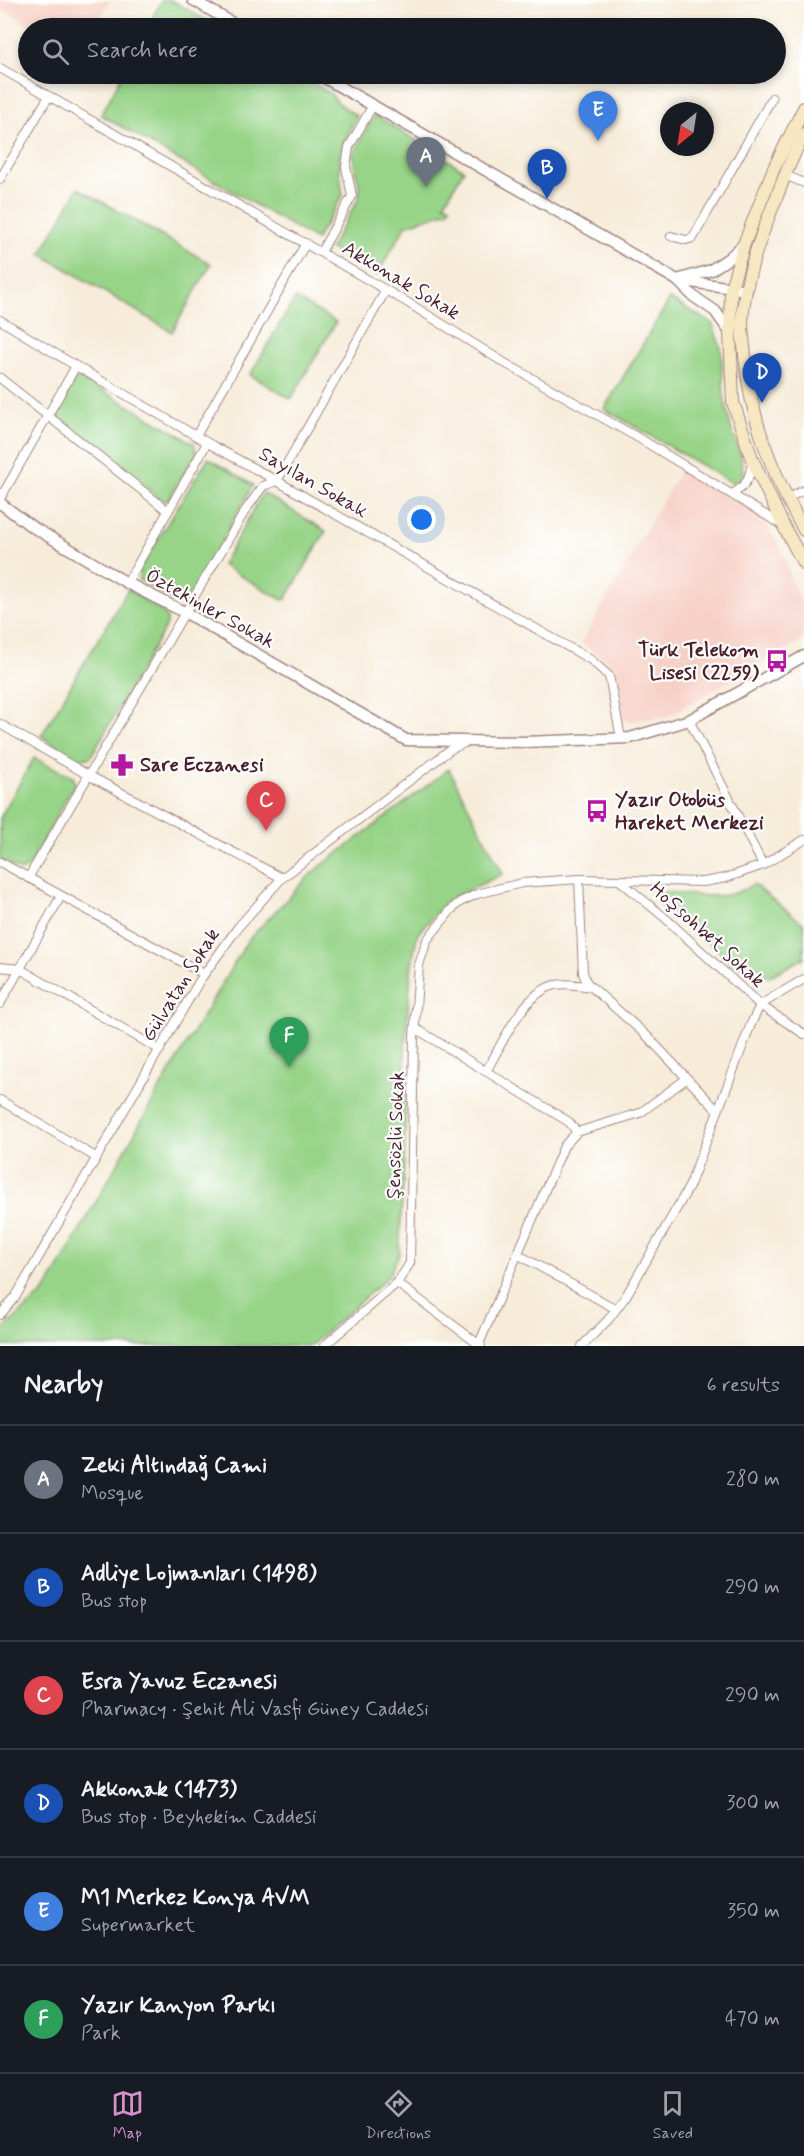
<!DOCTYPE html>
<html lang="en">
<head>
<meta charset="utf-8">
<style>
	body { margin:0; font-family:Mynerve,sans-serif; background:#242831; color:#f1f3f6 }
	.compass { position:absolute; left:660px; top:102px; width:54px; height:54px; border-radius:50%; background:#171b24; box-shadow:0 3px 9px #0003; rotate:210deg }
	.you { position:absolute; left:422px; top:520px; width:21px; height:21px; margin:-15px; border:4px solid #fff; border-radius:50%; background:#1a73e8; box-shadow:0 0 0 9px #1a73e833 }
	.badge { display:grid; place-items:center; width:39px; height:39px; border-radius:50%; background:#d690ce; color:#fff; font-size:20px; font-weight:700 }
	.pin { position:absolute; translate:-50% -50px; filter:drop-shadow(0 2px 3px #0008) }
	.pin::after { content:''; position:absolute; top:32px; width:21px; height:18px; background:inherit; clip-path:polygon(0 0,100% 0,50% 100%) }
	.list { margin:0; padding:0; list-style:none }
	h2 { display:flex; justify-content:space-between; align-items:center; height:78px; margin:0; padding:0 24px; font-size:26px }
	h2 small { font-size:20px; font-weight:400; color:#9ea1a6 }
	.list li { display:grid; grid-template-columns:39px 1fr auto; gap:18px; align-items:center; box-sizing:border-box; height:108px; padding:0 24px; border-top:2px solid #363941 }
	.list b { display:block; font-size:22px; white-space:nowrap }
	.list p { margin:0; font-size:20px; white-space:nowrap; color:#9ea1a6 }
	.list em { font-size:20px; font-style:normal; color:#9ea1a6 }
	.icon { flex:none; width:33px; height:33px; fill:none; stroke:currentColor; stroke-width:2; stroke-linecap:round; stroke-linejoin:round }
	.map { position:relative; flex:none; width:804px; height:1346px; overflow:hidden }
	.search { position:absolute; background:#171b24; box-shadow:0 3px 9px #0003; left:18px; right:18px; top:18px; height:66px; display:flex; align-items:center; gap:15px; box-sizing:border-box; padding:0 21px; border-radius:33px; color:#9ea1a6; font-size:22px }
	.sheet { height:726px; background:#171b24 }
	nav { display:flex; justify-content:space-around; align-items:center; box-sizing:border-box; height:84px; border-top:2px solid #363941; background:#171b24; font-size:16px; color:#9ea1a6 }
	nav a { display:grid; justify-items:center; gap:3px }
	nav .on { color:#d690ce }
	.map>svg:first-child { display:block }
	.built { fill:#f7d1c6 }
	.green { fill:#97d488; stroke:#707a5a; stroke-width:1.5 }
	.lines { fill:none; stroke-linecap:round; stroke-linejoin:round }
	.minor-casing { stroke:#a08682; stroke-width:10 }
	.tertiary-casing { stroke:#a08682; stroke-width:13 }
	.secondary-casing { stroke:#a08682; stroke-width:14 }
	.minor { stroke:#fff; stroke-width:8 }
	.tertiary { stroke:#fff; stroke-width:10 }
	.secondary { stroke:#f7e8c3; stroke-width:12 }
	.labels { text-anchor:middle; dominant-baseline:central; stroke-width:4.5; stroke-linejoin:round; paint-order:stroke }
	.street-label { font-size:20px; fill:#4a1f2b; stroke:#fff }
	.poi-label { font-size:20px; font-weight:bold; fill:#4a1f2b; stroke:#fff; text-anchor:start }
</style>
</head>
<body>
<div class="map">
<svg width="804" height="1346" viewBox="0 0 804 1346">
	<rect width="100%" height="100%" fill="#fff"/>
	<filter id="ink" filterUnits="userSpaceOnUse"><feTurbulence type="fractalNoise" baseFrequency=".0167" numOctaves="2"/><feDisplacementMap in="SourceGraphic" scale="12" xChannelSelector="R" yChannelSelector="G"/><feConvolveMatrix kernelMatrix="1 2 1 2 8 2 1 2 1" color-interpolation-filters="sRGB"/></filter>
	<filter id="wash" filterUnits="userSpaceOnUse"><feTurbulence type="fractalNoise" baseFrequency=".008" numOctaves="4" result="noise"/><feDisplacementMap in="SourceGraphic" scale="24" xChannelSelector="R" yChannelSelector="G"/><feGaussianBlur stdDeviation="1.35" result="paint"/><feColorMatrix in="noise" values="0 0 0 0 0 0 0 0 0 0 0 0 0 0 0 0 0 1.4 0 .05"/><feComposite in="paint" operator="in"/></filter>
	<g filter="url(#wash)">
		<rect width="100%" height="100%" fill="#f6ecd9"/>
		<g class="built">
			<path d="M 0,0 L 110,0 L 95,28 L 34,28 L 0,8 Z"/>
			<path d="M 681,469 L 764,518 L 783,553 L 793,586 L 804,607 L 804,639 L 666,717 L 628,722 L 622,719 L 616,668 L 581,643 Z"/>
		</g>
		<g class="green">
			<path d="M 162,0 L 171,0 L 219,28 L 147,28 Z"/>
			<path d="M 123,74 L 296,74 L 331,94 L 340,105 L 357,116 C 339,151 336,156 343,195 L 316,240 L 101,115 Z"/>
			<path d="M 375,115 L 464,170 L 444,204 L 451,206 L 448,211 L 406,225 L 377,275 L 330,248 L 358,200 L 360,189 L 354,165 L 353,154 Z"/>
			<path d="M 78,188 L 211,264 L 172,332 L 41,254 Z"/>
			<path d="M 295,298 L 336,322 L 291,399 L 250,375 Z"/>
			<path d="M 670,299 L 712,323 L 721,348 L 724,396 L 732,432 L 741,454 L 743,473 L 741,480 L 734,484 L 604,409 Z"/>
			<path d="M 81,378 L 195,444 L 196,454 L 168,500 L 163,501 L 58,419 L 57,413 L 75,379 Z"/>
			<path d="M 208,458 L 253,485 L 189,601 L 181,604 L 139,580 L 140,568 Z"/>
			<path d="M 263,493 L 326,531 L 286,599 L 282,600 L 222,565 Z"/>
			<path d="M 128,589 L 163,612 L 167,618 L 167,624 L 90,758 L 75,758 L 41,736 Z"/>
			<path d="M 34,758 L 73,777 L 75,783 L 28,867 L 21,871 L 0,860 L 0,818 Z"/>
			<path d="M 449,769 L 503,874 L 446,901 L 417,935 L 411,970 L 405,1050 L 405,1145 L 399,1255 L 388,1277 L 310,1346 L 0,1346 L 0,1332 L 46,1290 L 162,1085 L 248,940 L 312,873 Z"/>
			<path d="M 753,884 L 804,924 L 804,958 L 768,977 L 754,964 L 746,963 L 739,967 L 660,904 L 664,892 C 693,894 729,903 753,884 Z"/>
		</g>
	</g>
	<g filter="url(#ink)">
		<g class="lines">
			<g class="minor-casing">
				<g id="minor">
					<path d="M 0,68 L 410,304 L 503,362 L 642,440 L 782,525"/>
					<path d="M 785,175 L 804,183"/>
					<path d="M 0,179 L 49,96"/>
					<path d="M 671,236 L 686,240 L 693,238 L 772,98"/>
					<path d="M 321,252 L 352,196 L 346,167 L 349,147 L 373,105"/>
					<path d="M 0,320 L 76,366"/>
					<path d="M 0,378 L 168,511"/>
					<path d="M 196,436 L 306,243"/>
					<path d="M 732,494 C 746,487 750,477 752,462"/>
					<path d="M 0,499 L 76,366 L 215,447 L 277,481 L 591,660 L 609,676 L 621,738"/>
					<path d="M 786,499 L 804,490"/>
					<path d="M 127,583 L 207,443"/>
					<path d="M 689,720 L 763,865"/>
					<path d="M 0,724 L 88,775 L 282,878"/>
					<path d="M 0,862 L 204,974"/>
					<path d="M 28,878 L 245,511 L 263,486 L 277,481 L 386,290"/>
					<path d="M 579,879 L 703,882 L 726,878 L 763,865 L 804,840"/>
					<path d="M 619,880 L 664,917 L 760,1005 L 804,1034"/>
					<path d="M 0,967 L 20,969 L 160,1050"/>
					<path d="M 0,1004 L 61,896"/>
					<path d="M 415,1028 L 569,1122 L 577,1132"/>
					<path d="M 487,1070 C 501,1045 524,992 555,985 C 567,983 579,985 591,987"/>
					<path d="M 0,1100 L 97,1158"/>
					<path d="M 517,1254 L 616,1309"/>
					<path d="M 397,1283 L 481,1346"/>
					<path d="M 0,1315 L 16,1296 L 200,980 L 239,926 L 282,878 L 451,749 L 467,742"/>
					<path d="M 479,1344 L 564,1146 L 577,1132 L 640,1113 L 686,1079"/>
					<path d="M 324,1346 L 397,1283 L 410,1263 L 414,1037 L 419,965 L 427,940 L 451,910 L 460,902 L 477,894 L 522,883 L 579,879 L 583,973 L 587,983 L 647,1036 L 718,1111"/>
					<path d="M 582,1346 L 608,1320 L 626,1296 L 689,1187 L 751,1024 L 760,1005 L 804,979"/>
				</g>
			</g>
			<g class="tertiary-casing">
				<g id="tertiary">
					<path d="M 193,0 L 241,28"/>
					<path d="M 318,74 L 677,280 L 747,290"/>
					<path d="M 730,332 L 715,311 L 693,296 L 677,280 L 711,270 L 729,258 L 744,244"/>
					<path d="M 0,503 L 31,526 L 127,583 L 186,613 L 406,740 L 524,742 L 630,738 L 689,720 L 804,656"/>
				</g>
			</g>
			<g class="secondary-casing">
				<g id="secondary">
					<path d="M 804,108 L 774,168 L 744,244 L 731,288 L 730,332 L 733,402 L 752,459 L 783,525 L 804,564"/>
					<path d="M 804,134 C 792,156 784,178 775,201 C 759,240 744,280 742,323 C 742,334 744,345 745,355 C 750,419 773,475 804,530"/>
				</g>
			</g>
			<use href="#minor" class="minor"/>
			<use href="#tertiary" class="tertiary"/>
			<use href="#secondary" class="secondary"/>
		</g>
	</g>
	<defs>
		<g id="bus-bare" transform="scale(1.8)"><path d="M-5-6H5V4H4V6H2V4H-2V6H-4V4H-5ZM-3.5-4V0h7V-4ZM-3.5 1.2v1.5H-2V1.2ZM2 1.2v1.5H3.5V1.2Z" fill="#b5179e" stroke="#fff" stroke-width="2.5" paint-order="stroke"/></g>
		<g id="pharmacy-bare" transform="scale(1.8)"><path d="M-2-6h4v4h4v4h-4v4h-4v-4h-4v-4h4Z" fill="#b5179e" stroke="#fff" stroke-width="2.5" paint-order="stroke"/></g>
	</defs>
	<g fill-rule="evenodd">
		<use href="#bus-bare" x="777" y="661"/>
		<use href="#pharmacy-bare" x="122" y="765"/>
		<use href="#bus-bare" x="597" y="811"/>
	</g>
	<g class="labels">
		<g class="street-label">
			<text transform="translate(401 281) rotate(31)">Akkonak Sokak</text>
			<text transform="translate(313 483) rotate(30)">Sayılan Sokak</text>
			<text transform="translate(210 609) rotate(29)">Öztekinler Sokak</text>
			<text transform="translate(707 935) rotate(42)">Hoşsohbet Sokak</text>
			<text transform="translate(181 985) rotate(-58)">Gülvatan Sokak</text>
			<text transform="translate(396 1135) rotate(-88)">Şensözlü Sokak</text>
		</g>
		<g class="poi-label">
			<text x="759" y="650" text-anchor="end">Türk Telekom<tspan x="759" dy="23">Lisesi (2259)</tspan></text>
			<text x="140" y="765">Sare Eczanesi</text>
			<text x="615" y="800">Yazır Otobüs<tspan x="615" dy="23">Hareket Merkezi</tspan></text>
		</g>
	</g>
</svg>
<svg class="compass" viewBox="-18 -18 36 36"><path d="M0-13l5 13h-10z" fill="#e53935"/><path d="M0 13l5-13h-10z" fill="#9ea1a6"/></svg>
<div class="you"></div>
<div class="pin badge" style="left:426px;top:187px;background:#6b7280">A</div>
<div class="pin badge" style="left:547px;top:199px;background:#1a4fb4">B</div>
<div class="pin badge" style="left:266px;top:831px;background:#e0444e">C</div>
<div class="pin badge" style="left:762px;top:403px;background:#1a4fb4">D</div>
<div class="pin badge" style="left:598px;top:141px;background:#3f7fe0">E</div>
<div class="pin badge" style="left:289px;top:1067px;background:#2e9e5b">F</div>
<div class="search"><svg class="icon" aria-label="search" viewBox="0 0 24 24"><circle cx="10" cy="10" r="6"/><path d="M15 15l6 6"/></svg>Search here</div>
</div>
<section class="sheet">
<h2>Nearby<small>6 results</small></h2>
<ul class="list">
<li><span class="badge" style="background:#6b7280">A</span><div><b>Zeki Altındağ Cami</b><p>Mosque</p></div><em>280 m</em></li>
<li><span class="badge" style="background:#1a4fb4">B</span><div><b>Adliye Lojmanları (1498)</b><p>Bus stop</p></div><em>290 m</em></li>
<li><span class="badge" style="background:#e0444e">C</span><div><b>Esra Yavuz Eczanesi</b><p>Pharmacy · Şehit Ali Vasfi Güney Caddesi</p></div><em>290 m</em></li>
<li><span class="badge" style="background:#1a4fb4">D</span><div><b>Akkonak (1473)</b><p>Bus stop · Beyhekim Caddesi</p></div><em>300 m</em></li>
<li><span class="badge" style="background:#3f7fe0">E</span><div><b>M1 Merkez Konya AVM</b><p>Supermarket</p></div><em>350 m</em></li>
<li><span class="badge" style="background:#2e9e5b">F</span><div><b>Yazır Kanyon Parkı</b><p>Park</p></div><em>470 m</em></li>
</ul>
</section>
<nav>
<a class="on"><svg class="icon" aria-label="map" viewBox="0 0 24 24"><path d="M3 6l6-2 6 2 6-2v14l-6 2-6-2-6 2zM9 4v14M15 6v14"/></svg>Map</a>
<a><svg class="icon" aria-label="directions" viewBox="0 0 24 24"><path d="M12 3l9 9-9 9-9-9zM9 14v-3h6M13 9l2 2-2 2"/></svg>Directions</a>
<a><svg class="icon" aria-label="saved" viewBox="0 0 24 24"><path d="M7 4h10v16l-5-4-5 4z"/></svg>Saved</a>
</nav>
</body>
</html>
